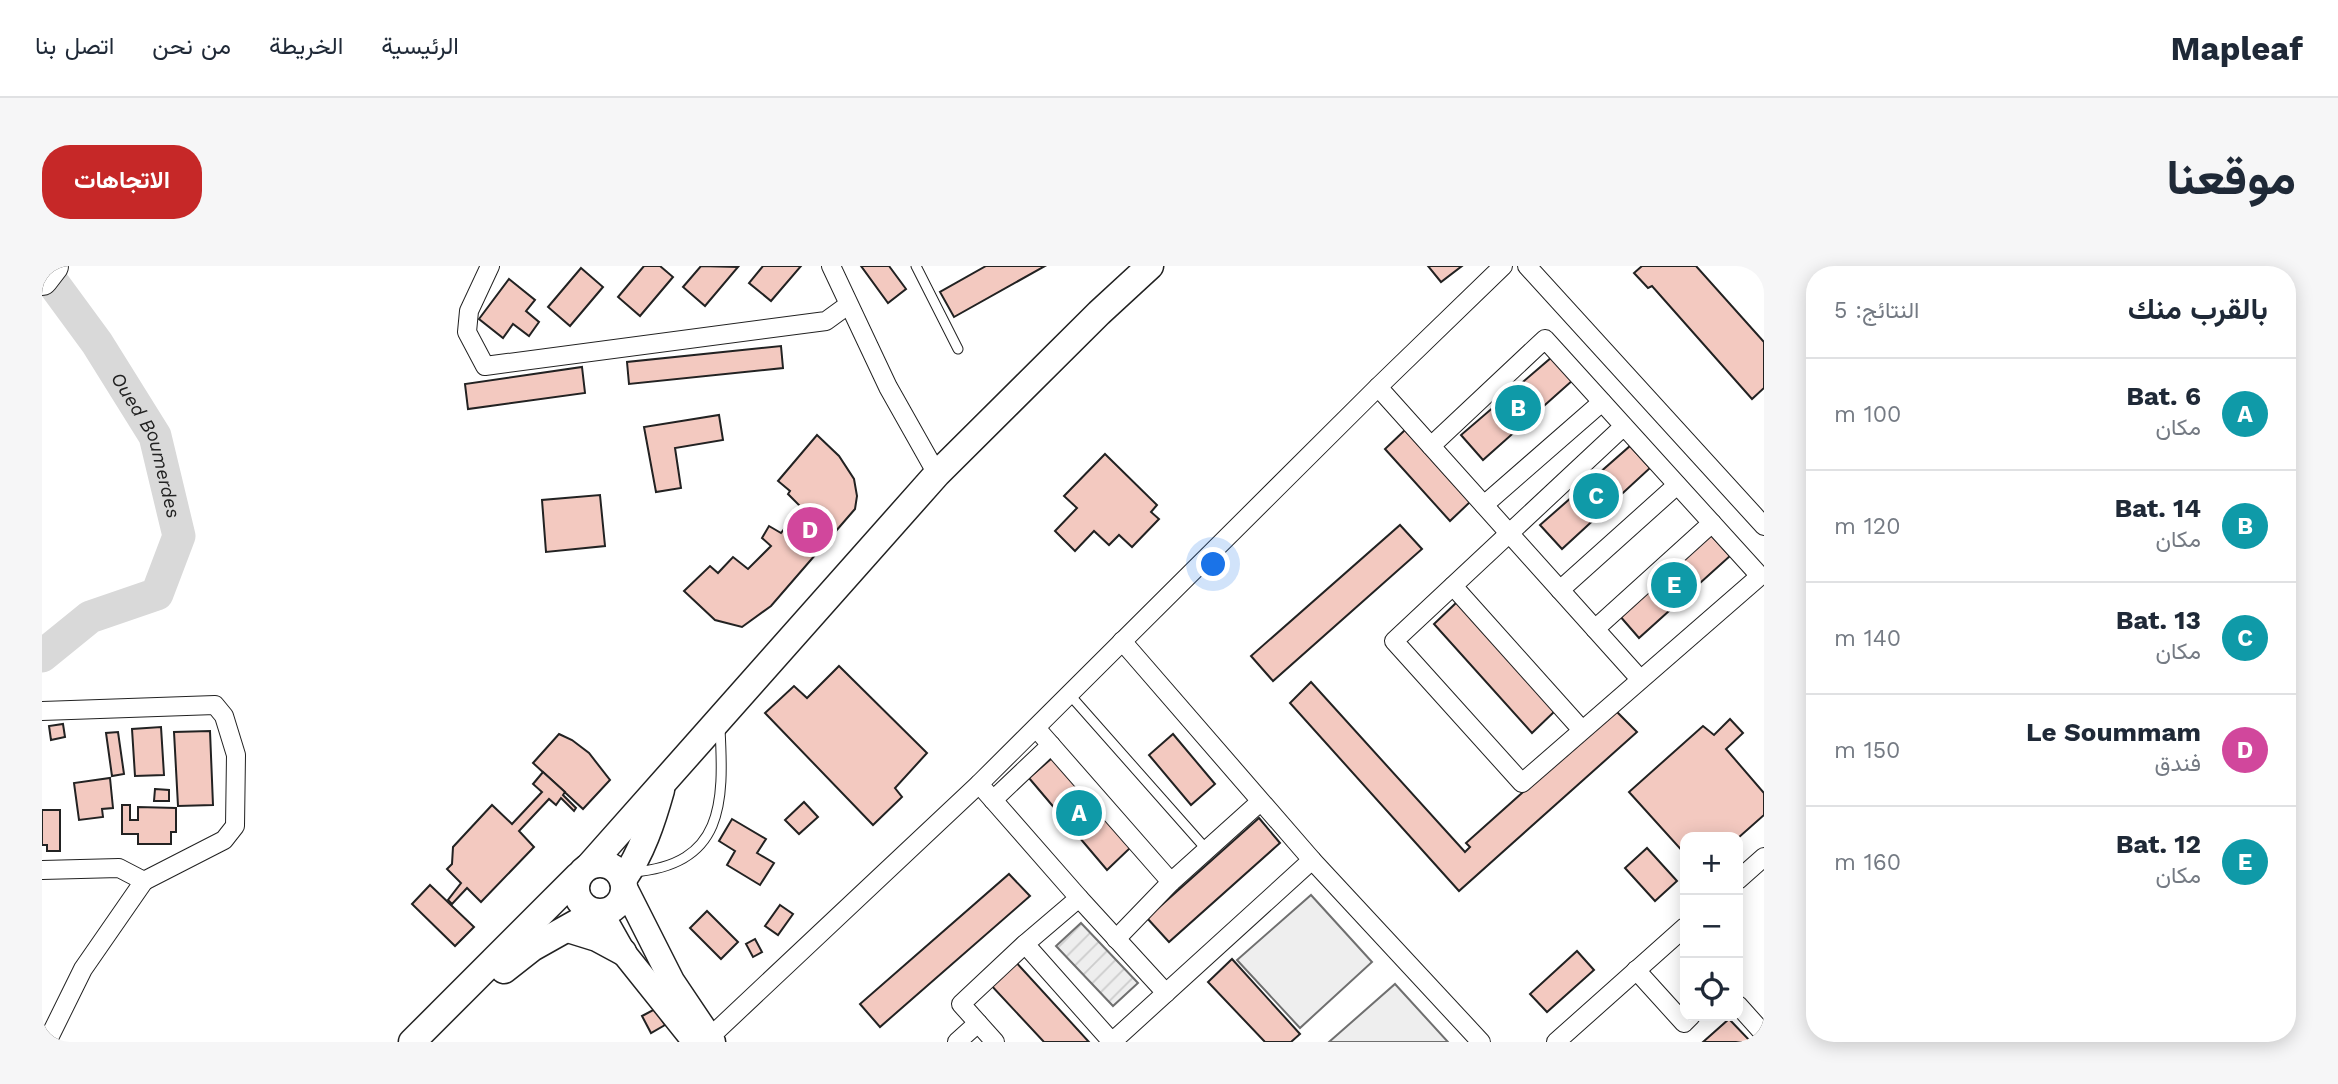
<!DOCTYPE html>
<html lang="ar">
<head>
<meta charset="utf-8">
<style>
	body { margin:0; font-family:"Work Sans",Vazirmatn,sans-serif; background:#f6f6f7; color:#1f2937; direction:rtl }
	.controls { position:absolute; right:21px; bottom:21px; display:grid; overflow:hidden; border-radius:14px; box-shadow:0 4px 18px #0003 }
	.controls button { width:63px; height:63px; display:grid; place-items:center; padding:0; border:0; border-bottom:2px solid #e0e1e3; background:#fff; color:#1f2937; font:35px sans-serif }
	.you { position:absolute; left:1172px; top:299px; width:24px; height:24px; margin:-18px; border:5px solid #fff; border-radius:50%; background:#1a73e8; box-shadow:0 0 0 10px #1a73e833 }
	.badge { display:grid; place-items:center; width:46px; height:46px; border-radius:50%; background:#c62828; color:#fff; font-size:23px; font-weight:700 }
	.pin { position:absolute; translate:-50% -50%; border:4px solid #fff; box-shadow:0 2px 7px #0006 }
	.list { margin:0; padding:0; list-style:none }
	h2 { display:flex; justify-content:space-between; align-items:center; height:91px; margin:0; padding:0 28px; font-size:30px }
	h2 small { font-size:23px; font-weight:400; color:#747a83 }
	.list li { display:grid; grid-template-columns:46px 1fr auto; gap:21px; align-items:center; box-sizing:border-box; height:112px; padding:0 28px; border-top:2px solid #e0e1e3 }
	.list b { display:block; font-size:26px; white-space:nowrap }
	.list p { margin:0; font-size:23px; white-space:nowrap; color:#747a83 }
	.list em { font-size:23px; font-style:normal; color:#747a83 }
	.icon { flex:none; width:38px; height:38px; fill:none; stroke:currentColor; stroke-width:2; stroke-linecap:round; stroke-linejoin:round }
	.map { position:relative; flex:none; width:1722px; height:776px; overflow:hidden; direction:ltr; border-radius:28px }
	header { display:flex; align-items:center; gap:42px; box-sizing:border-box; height:98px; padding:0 35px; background:#fff; border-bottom:2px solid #e0e1e3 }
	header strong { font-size:33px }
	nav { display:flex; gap:38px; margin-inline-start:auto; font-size:24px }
	.intro { display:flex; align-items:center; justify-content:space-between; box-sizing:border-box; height:168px; padding:0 42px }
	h1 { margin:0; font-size:49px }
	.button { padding:18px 32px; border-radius:28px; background:#c62828; color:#fff; font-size:24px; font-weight:700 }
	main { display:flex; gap:42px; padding:0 42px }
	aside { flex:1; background:#fff; border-radius:28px; box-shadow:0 4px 18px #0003 }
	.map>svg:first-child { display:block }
	.garden { fill:url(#garden-furrows); stroke:#6f6f6f; stroke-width:2 }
	.pitch { fill:#eee; stroke:#6f6f6f; stroke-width:2 }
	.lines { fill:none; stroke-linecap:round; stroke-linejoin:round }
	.river { stroke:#d9d9d9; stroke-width:33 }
	.building { fill:#f3c9c0; stroke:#222; stroke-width:2 }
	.lane-casing { stroke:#222; stroke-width:11 }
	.street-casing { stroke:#222; stroke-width:20 }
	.secondary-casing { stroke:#222; stroke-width:27 }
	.primary-casing { stroke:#222; stroke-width:29 }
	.highway-casing { stroke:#222; stroke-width:34 }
	.lane { stroke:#fff; stroke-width:9 }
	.street { stroke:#fff; stroke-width:18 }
	.secondary { stroke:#fff; stroke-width:24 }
	.primary { stroke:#fff; stroke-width:26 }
	.highway { stroke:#fff; stroke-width:32 }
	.labels { text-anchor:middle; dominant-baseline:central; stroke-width:5; stroke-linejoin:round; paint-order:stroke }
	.water-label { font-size:19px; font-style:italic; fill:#222; stroke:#fff }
</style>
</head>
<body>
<header>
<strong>Mapleaf</strong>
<nav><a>الرئيسية</a><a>الخريطة</a><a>من نحن</a><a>اتصل بنا</a></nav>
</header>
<div class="intro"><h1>موقعنا</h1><a class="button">الاتجاهات</a></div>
<main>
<aside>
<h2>بالقرب منك<small>النتائج: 5</small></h2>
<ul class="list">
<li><span class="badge" style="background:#0f9aa8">A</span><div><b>Bat. 6</b><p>مكان</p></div><em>100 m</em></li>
<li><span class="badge" style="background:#0f9aa8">B</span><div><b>Bat. 14</b><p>مكان</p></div><em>120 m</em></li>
<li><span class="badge" style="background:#0f9aa8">C</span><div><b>Bat. 13</b><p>مكان</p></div><em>140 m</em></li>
<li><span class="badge" style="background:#d1479c">D</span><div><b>Le Soummam</b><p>فندق</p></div><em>150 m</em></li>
<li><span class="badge" style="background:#0f9aa8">E</span><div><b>Bat. 12</b><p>مكان</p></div><em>160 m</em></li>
</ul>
</aside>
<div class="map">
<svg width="1722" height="776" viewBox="0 0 1722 776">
	<defs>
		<pattern id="garden-furrows" width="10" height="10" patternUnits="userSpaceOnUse" patternTransform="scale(1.75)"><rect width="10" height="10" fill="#eee"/><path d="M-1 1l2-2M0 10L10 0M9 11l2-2" fill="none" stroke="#ccc"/></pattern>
	</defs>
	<rect width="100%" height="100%" fill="#fff"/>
	<path class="garden" d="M 1039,657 L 1096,717 L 1071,740 L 1014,680 Z"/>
	<g class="pitch">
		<path d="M 1269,629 L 1330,696 L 1258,762 L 1195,694 Z"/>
		<path d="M 1353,718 L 1406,776 L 1287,776 Z"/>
	</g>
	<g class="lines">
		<path class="river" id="s1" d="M 0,2 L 55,77 L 113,170 L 137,270 L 115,328 L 48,351 L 0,390"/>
	</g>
	<g class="building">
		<path d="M 602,0 L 618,0 L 631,11 L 598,50 L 576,31 Z"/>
		<path d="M 659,0 L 696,1 L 663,40 L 641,21 Z"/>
		<path d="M 721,0 L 759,0 L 729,35 L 707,17 Z"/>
		<path d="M 819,0 L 847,0 L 864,23 L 846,37 Z"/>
		<path d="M 944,0 L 1003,0 L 912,51 L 898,26 Z"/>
		<path d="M 1386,0 L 1420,0 L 1399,16 Z"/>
		<path d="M 1600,0 L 1654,0 L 1722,76 L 1722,122 L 1710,133 L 1610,20 L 1606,22 L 1592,7 Z"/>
		<path d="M 539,2 L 561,21 L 528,60 L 506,41 Z"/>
		<path d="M 467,13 L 493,34 L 484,45 L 497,56 L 487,70 L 471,58 L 461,72 L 437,53 Z"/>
		<path d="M 739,80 L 741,102 L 587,118 L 585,96 Z"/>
		<path d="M 1510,91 L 1531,114 L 1441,194 L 1419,169 Z"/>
		<path d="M 540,101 L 543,127 L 426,143 L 423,118 Z"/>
		<path d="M 677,149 L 681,174 L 633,182 L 639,222 L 614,226 L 602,161 Z"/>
		<path d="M 1363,164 L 1428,236 L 1408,255 L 1343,183 Z"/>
		<path d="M 775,169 L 797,190 L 812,213 L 815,230 L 813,243 L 729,340 L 700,361 L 673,354 L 642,325 L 668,300 L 676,307 L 691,291 L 706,303 L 729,280 L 720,272 L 727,260 L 739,267 L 759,241 L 746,228 L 748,225 L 736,215 Z"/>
		<path d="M 1588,180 L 1608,202 L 1520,283 L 1498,259 Z"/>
		<path d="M 1063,188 L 1115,239 L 1109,246 L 1117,253 L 1090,281 L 1077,269 L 1067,279 L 1052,265 L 1033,285 L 1013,265 L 1035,242 L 1022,230 Z"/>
		<path d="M 558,229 L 563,280 L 504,286 L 500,234 Z"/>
		<path d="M 1358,259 L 1380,283 L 1231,415 L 1209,390 Z"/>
		<path d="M 1667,267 L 1688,290 L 1597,372 L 1577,349 Z"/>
		<path d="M 1415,336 L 1514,444 L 1490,467 L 1392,358 Z"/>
		<path d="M 797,400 L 885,487 L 853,522 L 860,531 L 831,559 L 723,447 L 752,420 L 765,432 Z"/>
		<path d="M 1269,416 L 1423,586 L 1428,581 L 1424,577 L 1573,444 L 1595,466 L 1417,625 L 1248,437 Z"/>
		<path d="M 1688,453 L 1701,467 L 1684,483 L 1722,527 L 1722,549 L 1696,572 L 1643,571 L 1643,588 L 1587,526 L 1661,460 L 1672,469 Z"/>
		<path d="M 21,458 L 23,471 L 9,474 L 7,460 Z"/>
		<path d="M 119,461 L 122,509 L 93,510 L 90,463 Z"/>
		<path d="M 168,465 L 171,539 L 136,540 L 132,466 Z"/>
		<path d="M 76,466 L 82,508 L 70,510 L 64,467 Z"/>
		<path d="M 517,468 L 530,474 L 547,487 L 568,514 L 541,543 L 491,497 Z"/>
		<path d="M 1131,468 L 1173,518 L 1149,539 L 1107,489 Z"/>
		<path d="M 1010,492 L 1088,582 L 1065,604 L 987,512 Z"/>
		<path d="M 501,506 L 523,526 L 521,529 L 534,542 L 532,545 L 519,532 L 514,539 L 507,533 L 477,565 L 492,581 L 439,636 L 425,622 L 410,638 L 406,634 L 419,617 L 405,603 L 410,598 L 411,581 L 450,539 L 470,558 L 500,526 L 491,518 Z"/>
		<path d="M 68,512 L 71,542 L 60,543 L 61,551 L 37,554 L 32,517 Z"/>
		<path d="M 113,523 L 127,524 L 127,535 L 112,535 Z"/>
		<path d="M 762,536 L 776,551 L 757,568 L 743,554 Z"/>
		<path d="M 80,539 L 88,539 L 88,554 L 96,554 L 96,541 L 134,542 L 134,566 L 129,566 L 129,578 L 96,578 L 96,568 L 80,568 Z"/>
		<path d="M 0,544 L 18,544 L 18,585 L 5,585 L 5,579 L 0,579 Z"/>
		<path d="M 1217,552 L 1238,577 L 1127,676 L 1105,652 Z"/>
		<path d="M 690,553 L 724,573 L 715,587 L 732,597 L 718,619 L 685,599 L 693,585 L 677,575 Z"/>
		<path d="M 1605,582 L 1635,615 L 1613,635 L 1583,602 Z"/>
		<path d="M 967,608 L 988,630 L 838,761 L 818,738 Z"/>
		<path d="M 388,619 L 432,661 L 413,680 L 370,638 Z"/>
		<path d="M 738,639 L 751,648 L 736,669 L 723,660 Z"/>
		<path d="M 665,645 L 696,676 L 679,693 L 648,662 Z"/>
		<path d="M 713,673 L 720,686 L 711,691 L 704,678 Z"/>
		<path d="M 1535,685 L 1552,704 L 1505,746 L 1488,728 Z"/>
		<path d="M 971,693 L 1047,776 L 1002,776 L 947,717 Z"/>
		<path d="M 1190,693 L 1258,768 L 1249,776 L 1223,776 L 1166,716 Z"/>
		<path d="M 613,743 L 623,759 L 609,767 L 600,750 Z"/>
		<path d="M 1687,753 L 1709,776 L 1661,776 Z"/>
	</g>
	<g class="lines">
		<g class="lane-casing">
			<g id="lane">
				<path d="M 874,0 L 916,83"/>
				<path d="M 1027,428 L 1165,584"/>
				<path d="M 591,606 C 682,599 682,537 678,463"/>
			</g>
		</g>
		<g class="street-casing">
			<g id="street">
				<path d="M 448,0 L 427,45 L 425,66 L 443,100 L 784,55 L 806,39"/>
				<path d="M 789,0 L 846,121 L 895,208"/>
				<path d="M 1485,0 L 1722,260"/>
				<path d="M 1336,121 L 1598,413"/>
				<path d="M 1389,180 L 1503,73 L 1718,310 L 1480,517 L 1352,375 L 1582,160"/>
				<path d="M 1442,239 L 1560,136"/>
				<path d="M 1411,320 L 1540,464"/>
				<path d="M 1518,324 L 1635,219"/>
				<path d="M 1553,363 L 1670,257"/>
				<path d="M 1080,375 L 1270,594 L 1439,776"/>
				<path d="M 0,445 L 173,439 L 182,450 L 194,489 L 193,560 L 182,574 L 102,615"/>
				<path d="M 994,462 L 1129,616 L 1218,536"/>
				<path d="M 937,518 L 1037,632 L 983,678 L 1070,776 L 1270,594"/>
				<path d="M 951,534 L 1009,479"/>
				<path d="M 0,604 L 77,602 L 102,615 L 41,703 L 5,776"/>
				<path d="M 1696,614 L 1722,591"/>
				<path d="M 1037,632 L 1124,727"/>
				<path d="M 1074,673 L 1129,616"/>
				<path d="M 1594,704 L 1642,757 L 1649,750"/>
				<path d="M 1696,739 L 1722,768"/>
				<path d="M 668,771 L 937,518 L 1336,121 L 1461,0"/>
				<path d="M 915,776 L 936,757"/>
				<path d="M 953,776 L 919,738 L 983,678"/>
				<path d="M 1514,776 L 1643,661"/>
			</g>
		</g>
		<g class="secondary-casing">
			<g id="secondary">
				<path d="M 582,620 L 630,715 L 671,776"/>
				<path d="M 559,647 L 581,686 L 653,776"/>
			</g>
		</g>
		<g class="primary-casing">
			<g id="primary">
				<circle cx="558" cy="622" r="24"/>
				<path d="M 548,599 L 895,208 L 1057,47 L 1108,0"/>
				<path d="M 581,614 C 600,586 610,556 619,524"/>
				<path d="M 526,663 L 555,672 L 581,686"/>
				<path d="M 462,704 L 490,682 L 554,646"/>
				<path d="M 370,776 L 536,610"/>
			</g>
		</g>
		<g class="highway-casing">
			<path id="highway" d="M 0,13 L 10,0"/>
		</g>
		<use href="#lane" class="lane"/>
		<use href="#street" class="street"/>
		<use href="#secondary" class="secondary"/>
		<use href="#primary" class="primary"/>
		<use href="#highway" class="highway"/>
	</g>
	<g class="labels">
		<g class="water-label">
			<text stroke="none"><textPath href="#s1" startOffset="208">Oued Boumerdes</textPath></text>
		</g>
	</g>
</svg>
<div class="controls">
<button>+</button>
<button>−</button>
<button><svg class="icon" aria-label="locate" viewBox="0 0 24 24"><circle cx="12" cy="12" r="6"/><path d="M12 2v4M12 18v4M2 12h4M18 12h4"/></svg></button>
</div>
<div class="you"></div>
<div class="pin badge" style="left:1037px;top:547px;background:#0f9aa8">A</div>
<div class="pin badge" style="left:1476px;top:142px;background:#0f9aa8">B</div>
<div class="pin badge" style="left:1554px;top:230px;background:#0f9aa8">C</div>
<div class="pin badge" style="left:768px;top:264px;background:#d1479c">D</div>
<div class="pin badge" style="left:1632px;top:319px;background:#0f9aa8">E</div>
</div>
</main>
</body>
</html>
